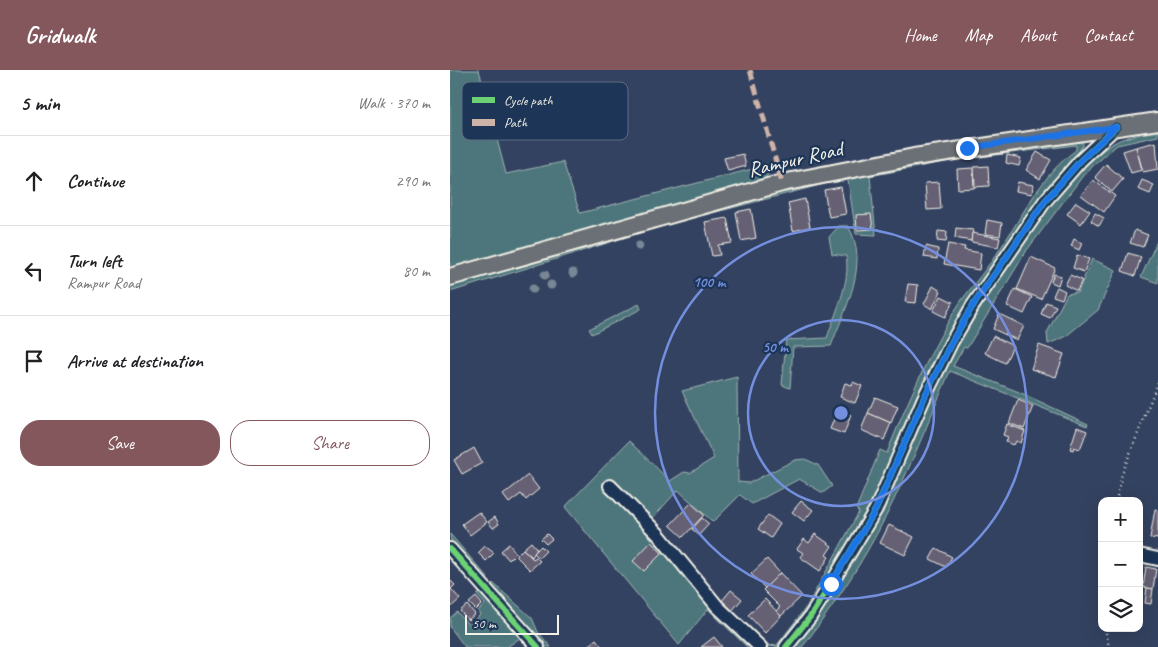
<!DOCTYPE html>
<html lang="en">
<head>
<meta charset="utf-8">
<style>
	body { margin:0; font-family:Caveat,sans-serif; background:#f6f6f6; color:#202124 }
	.controls { position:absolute; right:15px; bottom:15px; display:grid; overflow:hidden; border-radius:10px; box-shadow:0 5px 20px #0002 }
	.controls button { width:45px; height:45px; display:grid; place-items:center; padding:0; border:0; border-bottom:1px solid #e0e0e0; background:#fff; color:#202124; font:25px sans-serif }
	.scale { position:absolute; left:15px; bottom:12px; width:94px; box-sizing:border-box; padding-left:5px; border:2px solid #f4f1e8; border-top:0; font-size:14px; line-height:18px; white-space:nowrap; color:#f4f1e8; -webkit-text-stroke:4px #1d3557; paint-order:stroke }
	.stop { position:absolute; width:15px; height:15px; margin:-11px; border:4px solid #1a73e8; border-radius:50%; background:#fff }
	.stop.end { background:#1a73e8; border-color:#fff; box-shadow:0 1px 5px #0008 }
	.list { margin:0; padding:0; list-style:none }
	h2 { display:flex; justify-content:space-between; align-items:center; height:65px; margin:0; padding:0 20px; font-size:21px }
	h2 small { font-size:16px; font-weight:400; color:#757577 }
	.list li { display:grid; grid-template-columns:32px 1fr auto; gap:15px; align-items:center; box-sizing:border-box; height:90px; padding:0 20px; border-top:1px solid #e0e0e0 }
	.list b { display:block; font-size:19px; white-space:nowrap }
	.list p { margin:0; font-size:16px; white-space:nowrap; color:#757577 }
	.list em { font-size:16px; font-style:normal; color:#757577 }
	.actions { display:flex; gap:10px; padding:15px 20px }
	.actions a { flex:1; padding:11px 0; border:1px solid #84575d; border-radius:20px; text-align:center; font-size:18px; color:#84575d }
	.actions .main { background:#84575d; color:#fff }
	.icon { flex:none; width:28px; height:28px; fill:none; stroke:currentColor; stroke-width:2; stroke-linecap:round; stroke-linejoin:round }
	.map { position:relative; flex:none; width:708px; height:577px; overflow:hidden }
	header { display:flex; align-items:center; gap:30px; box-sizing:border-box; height:70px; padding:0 25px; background:#84575d; color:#fff }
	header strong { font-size:24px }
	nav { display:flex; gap:28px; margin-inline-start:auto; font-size:18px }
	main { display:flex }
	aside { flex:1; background:#fff }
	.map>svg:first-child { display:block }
	.green { fill:#4d767b; stroke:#a0b4b2 }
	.building { fill:#666175; stroke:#f4f1e8 }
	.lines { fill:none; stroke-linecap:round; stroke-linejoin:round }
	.minor-casing { stroke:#f4f1e8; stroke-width:16 }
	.major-casing { stroke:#f4f1e8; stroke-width:20 }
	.path { stroke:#f4f1e8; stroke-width:2.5; stroke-dasharray:1 4; stroke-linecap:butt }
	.minor { stroke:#1d3557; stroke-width:12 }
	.major { stroke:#6b7074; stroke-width:16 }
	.quiet { stroke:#ceb3a9; stroke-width:5; stroke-dasharray:10 5; stroke-linecap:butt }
	.cycleway-casing { stroke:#1d3557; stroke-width:9 }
	.cycleway { stroke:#6cd273; stroke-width:6 }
	.tree { fill:#788793 }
	.route { stroke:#1a73e8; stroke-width:6 }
	.ring { fill:none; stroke:#738fde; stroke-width:2.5 }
	.labels { text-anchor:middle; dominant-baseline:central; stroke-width:4.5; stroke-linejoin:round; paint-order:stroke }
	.street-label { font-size:21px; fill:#f4f1e8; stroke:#1d3557 }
	.key { fill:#1d3557; stroke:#5e6d82; stroke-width:1 }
	.key-label { font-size:14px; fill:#f4f1e8 }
	.centre { fill:#738fde; stroke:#1d3557; stroke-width:2.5 }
	.ring-label { font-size:15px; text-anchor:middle; font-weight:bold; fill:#738fde; stroke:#1d3557; stroke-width:4.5; stroke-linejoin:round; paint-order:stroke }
</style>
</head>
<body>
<header>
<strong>Gridwalk</strong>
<nav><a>Home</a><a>Map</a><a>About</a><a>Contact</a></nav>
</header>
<main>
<aside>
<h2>5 min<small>Walk · 370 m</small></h2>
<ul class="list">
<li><svg class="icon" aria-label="ahead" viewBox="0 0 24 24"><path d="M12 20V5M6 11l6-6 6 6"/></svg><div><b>Continue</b></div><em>290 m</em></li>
<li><svg class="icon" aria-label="left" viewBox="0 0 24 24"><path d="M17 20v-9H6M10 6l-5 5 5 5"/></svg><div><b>Turn left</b><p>Rampur Road</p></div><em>80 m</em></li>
<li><svg class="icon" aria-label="arrive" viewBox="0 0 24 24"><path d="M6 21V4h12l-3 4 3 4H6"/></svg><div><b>Arrive at destination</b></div></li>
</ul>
<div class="actions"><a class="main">Save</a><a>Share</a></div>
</aside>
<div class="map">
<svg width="708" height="577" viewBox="0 0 708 577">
	<rect width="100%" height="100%" fill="#334260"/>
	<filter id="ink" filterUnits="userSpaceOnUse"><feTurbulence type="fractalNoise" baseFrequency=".02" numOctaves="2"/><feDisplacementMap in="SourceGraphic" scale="10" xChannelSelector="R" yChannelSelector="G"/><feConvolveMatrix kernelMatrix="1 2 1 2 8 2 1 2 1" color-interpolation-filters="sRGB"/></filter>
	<g filter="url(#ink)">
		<g class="green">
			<path d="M 0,0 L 29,0 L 56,104 L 113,92 L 130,143 L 322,94 L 320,103 L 312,111 L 0,201 Z"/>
			<path d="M 708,61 L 708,66 L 667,75 L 635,103 L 577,180 L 517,278 L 514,277 L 503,296 L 569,322 L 638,354 L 637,356 L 500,301 C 479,350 459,401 435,448 C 413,492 386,532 357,571 L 352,577 L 343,577 C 380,529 415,478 440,423 C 458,384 472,344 491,305 C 515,259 545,217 574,173 C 597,139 628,94 664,73 C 678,65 693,64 708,61 Z"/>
			<path d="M 632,70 L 633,75 L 626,87 L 592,125 L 516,236 L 483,292 L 466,328 L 422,436 L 387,496 L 329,577 L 317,576 L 286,547 L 320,576 L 327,575 L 357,536 L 409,442 L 406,439 L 430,380 L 437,383 C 455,337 484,272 511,231 C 524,214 538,197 550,179 C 573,145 592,104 626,80 L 626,75 L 505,90 L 420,106 L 426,165 L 406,164 L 398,110 L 374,114 L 209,157 L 0,222 L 0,213 L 89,187 L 124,181 L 178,162 L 358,113 L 447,95 Z"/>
			<path d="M 389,156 L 398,156 C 421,193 394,241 381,276 L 343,277 L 340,318 L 332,315 L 336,270 L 377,268 C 385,243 401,212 396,186 L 382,184 L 379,167 Z"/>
			<path d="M 708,169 L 708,213 L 691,207 Z"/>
			<path d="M 642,189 L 666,200 L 648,240 L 615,267 L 598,274 L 597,263 L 617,224 L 628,222 Z"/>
			<path d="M 189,234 L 191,239 L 142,264 L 139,259 Z"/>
			<path d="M 287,307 L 288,412 L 299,413 L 345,390 L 355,389 L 368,395 L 382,416 L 373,423 L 349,409 L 302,434 L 290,425 L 263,452 L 228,420 L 201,450 L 304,577 L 297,577 L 258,539 L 229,575 L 115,437 L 179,371 L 220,411 L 234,402 L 240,403 L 264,388 L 232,321 Z"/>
			<path d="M 0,464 L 38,508 L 35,509 C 23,497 0,480 0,464 Z"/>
			<path d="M 43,513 L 82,548 L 88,562 L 101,577 L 96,577 L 41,518 Z"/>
			<path d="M 31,522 L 83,577 L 77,577 L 70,568 L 57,577 L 15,577 L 0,557 L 0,548 L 7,542 L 19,555 L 30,545 L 28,541 L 35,534 L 27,525 Z"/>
		</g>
		<g class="building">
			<path d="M 706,72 L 708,99 L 693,102 L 686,77 Z"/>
			<path d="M 686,77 L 692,100 L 681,103 L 673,81 Z"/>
			<path d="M 587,82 L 601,90 L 590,109 L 576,100 Z"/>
			<path d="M 293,84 L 296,96 L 278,101 L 274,88 Z"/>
			<path d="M 557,85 L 571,88 L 569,96 L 556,93 Z"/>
			<path d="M 656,94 L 673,109 L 662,122 L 645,107 Z"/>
			<path d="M 538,96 L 539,116 L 525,117 L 524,97 Z"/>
			<path d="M 523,98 L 524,118 L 508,119 L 507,99 Z"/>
			<path d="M 643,110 L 665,126 L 654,142 L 631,125 Z"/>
			<path d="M 692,110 L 704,115 L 700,124 L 688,119 Z"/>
			<path d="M 489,112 L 491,139 L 477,140 L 475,113 Z"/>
			<path d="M 568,112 L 583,115 L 582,124 L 566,121 Z"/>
			<path d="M 391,117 L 396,144 L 379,147 L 374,120 Z"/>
			<path d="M 355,129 L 360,157 L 343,161 L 338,133 Z"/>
			<path d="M 626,132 L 640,141 L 631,154 L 617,144 Z"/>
			<path d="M 301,139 L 306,168 L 291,171 L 286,142 Z"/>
			<path d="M 645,143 L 654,148 L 649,156 L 641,151 Z"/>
			<path d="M 421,144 L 423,159 L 407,160 L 406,145 Z"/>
			<path d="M 277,148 L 282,173 L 268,175 L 270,185 L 262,186 L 255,152 Z"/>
			<path d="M 537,150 L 552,153 L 550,166 L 535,164 Z"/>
			<path d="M 506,158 L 523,160 L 521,171 L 505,168 Z"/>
			<path d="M 685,160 L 698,165 L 693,177 L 680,173 Z"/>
			<path d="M 488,161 L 497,162 L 496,172 L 487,171 Z"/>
			<path d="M 522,163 L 550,168 L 548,177 L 521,172 Z"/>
			<path d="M 624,169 L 632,173 L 629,180 L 621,176 Z"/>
			<path d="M 498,174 L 515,177 L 514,180 L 531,183 L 529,200 L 494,194 Z"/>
			<path d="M 476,176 L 488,179 L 487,189 L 474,187 Z"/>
			<path d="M 678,183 L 691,187 L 685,206 L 672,201 Z"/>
			<path d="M 627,185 L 639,189 L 634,202 L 623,198 Z"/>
			<path d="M 581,187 L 605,198 L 591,229 L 567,219 Z"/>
			<path d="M 604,204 L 611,206 L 608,215 L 601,212 Z"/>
			<path d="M 620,205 L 632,210 L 627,221 L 615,215 Z"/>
			<path d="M 458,214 L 468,215 L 466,233 L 455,232 Z"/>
			<path d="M 483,216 L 491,221 L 482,239 L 474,234 Z"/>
			<path d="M 607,217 L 615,221 L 612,229 L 603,226 Z"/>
			<path d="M 565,219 L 582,227 L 574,244 L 557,236 Z"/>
			<path d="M 491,226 L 503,232 L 495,247 L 483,241 Z"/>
			<path d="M 596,232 L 606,236 L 600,248 L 591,244 Z"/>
			<path d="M 549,244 L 574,256 L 567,270 L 543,259 Z"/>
			<path d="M 543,266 L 563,276 L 555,293 L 535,283 Z"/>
			<path d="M 589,275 L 614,284 L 606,307 L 581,299 Z"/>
			<path d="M 403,312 L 412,316 L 405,333 L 390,327 L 395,313 L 402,315 Z"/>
			<path d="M 425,327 L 448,336 L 441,353 L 418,343 Z"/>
			<path d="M 568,330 L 583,336 L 574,359 L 559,353 Z"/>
			<path d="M 388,339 L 401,345 L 394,364 L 380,359 Z"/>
			<path d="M 418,343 L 441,353 L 434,370 L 411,360 Z"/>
			<path d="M 557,354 L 575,361 L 571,373 L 566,371 L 564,375 L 556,372 L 558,367 L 553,365 Z"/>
			<path d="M 627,357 L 637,361 L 630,379 L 624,377 L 623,380 L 620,379 Z"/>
			<path d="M 24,378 L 32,393 L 12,404 L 4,390 Z"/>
			<path d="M 78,405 L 89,419 L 76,430 L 71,424 L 59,433 L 53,425 Z"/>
			<path d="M 351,431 L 363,440 L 354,451 L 342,442 Z"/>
			<path d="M 241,433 L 254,445 L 233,467 L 220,455 Z"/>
			<path d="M 705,439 L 708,440 L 708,469 L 700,468 Z"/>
			<path d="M 29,442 L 37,452 L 20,465 L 12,454 Z"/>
			<path d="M 318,445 L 330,454 L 321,468 L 308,459 Z"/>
			<path d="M 45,447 L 49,454 L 43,458 L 38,452 Z"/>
			<path d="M 252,448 L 259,454 L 249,465 L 242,459 Z"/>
			<path d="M 439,455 L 464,467 L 455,485 L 430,473 Z"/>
			<path d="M 97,464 L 102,469 L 96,474 L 91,469 Z"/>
			<path d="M 365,464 L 382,476 L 376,485 L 379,487 L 370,501 L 350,487 L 353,483 L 347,479 L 354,469 L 359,473 Z"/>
			<path d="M 81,472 L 87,479 L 82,487 L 73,479 Z"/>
			<path d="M 201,472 L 212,483 L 194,501 L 183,491 Z"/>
			<path d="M 59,474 L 66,483 L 59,490 L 51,481 Z"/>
			<path d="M 35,476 L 44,483 L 36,491 L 28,483 Z"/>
			<path d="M 91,476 L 96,481 L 89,488 L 84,483 Z"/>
			<path d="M 486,478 L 502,487 L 496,497 L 480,489 Z"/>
			<path d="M 73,479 L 83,489 L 86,487 L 90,491 L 80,500 L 66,486 Z"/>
			<path d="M 317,489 L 330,503 L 315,518 L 301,504 Z"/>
			<path d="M 696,497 L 706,499 L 703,519 L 693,517 Z"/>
			<path d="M 330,503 L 352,526 L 331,546 L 326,541 L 330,537 L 313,520 Z"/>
			<path d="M 0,510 L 5,515 L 0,520 Z"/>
			<path d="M 697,518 L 703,519 L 701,534 L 695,533 Z"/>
			<path d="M 1,519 L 10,529 L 0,538 L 0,520 Z"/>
			<path d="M 281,520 L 292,529 L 281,542 L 270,533 Z"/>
			<path d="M 26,527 L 32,534 L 26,540 L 19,533 Z"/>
			<path d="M 315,529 L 331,546 L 315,563 L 298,545 Z"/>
			<path d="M 17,535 L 25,544 L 18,550 L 10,541 Z"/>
			<path d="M 264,567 L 272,577 L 251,577 Z"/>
			<path d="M 146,569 L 152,577 L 139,577 L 138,576 Z"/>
		</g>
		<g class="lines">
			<g class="minor-casing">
				<g id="minor">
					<path d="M 160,416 L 208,464 L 267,536 L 310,577"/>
					<path d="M 0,479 L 88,577"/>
					<path d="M 689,485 L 708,489"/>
					<path d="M 336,577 L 360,547 L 381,514 L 426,439 L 474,328 L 501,273 L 522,237 L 595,131 L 630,91 L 666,57"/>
				</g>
			</g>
			<g class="major-casing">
				<path id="major" d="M 0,207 L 332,113 L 464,87 L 708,51"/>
			</g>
			<g class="path">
				<path d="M 666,431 L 672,404 L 708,312"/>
				<path d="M 655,558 L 659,577"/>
			</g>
			<use href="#minor" class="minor"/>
			<use href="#major" class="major"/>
			<path class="quiet" d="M 300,0 L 332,113"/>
			<g class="cycleway-casing">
				<g id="cycleway">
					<path d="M 0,479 L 88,577"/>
					<path d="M 336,577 L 360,547 L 381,514 L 426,439 L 474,328 L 501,273 L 522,237 L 595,131 L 630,91 L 666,57"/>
				</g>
			</g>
			<use href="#cycleway" class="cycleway"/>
		</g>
		<g class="tree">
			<circle cx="189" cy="176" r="4.5"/>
			<circle cx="123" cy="203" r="4.5"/>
			<circle cx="95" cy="205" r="4.5"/>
			<circle cx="101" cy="215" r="4.5"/>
			<circle cx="83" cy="219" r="4.5"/>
		</g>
	</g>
	<g class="lines" filter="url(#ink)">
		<path class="route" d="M 381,514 L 426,439 L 474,328 L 501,273 L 522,237 L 595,131 L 630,91 L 666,57 L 517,78"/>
	</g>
	<g class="ring">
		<circle cx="391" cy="343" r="93"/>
		<circle cx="391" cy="343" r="186"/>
	</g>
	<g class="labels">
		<g class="street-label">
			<text transform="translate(345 89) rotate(-13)">Rampur Road</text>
		</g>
	</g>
	<rect x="12" y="12" width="166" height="58" rx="8" class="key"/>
	<rect x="22" y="27" width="23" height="6" fill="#6cd273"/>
	<rect x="22" y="49" width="23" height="7" fill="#ceb3a9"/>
	<g class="key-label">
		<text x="54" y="35">Cycle path</text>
		<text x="54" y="57">Path</text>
	</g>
	<circle cx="391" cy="343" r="8" class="centre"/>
	<g class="ring-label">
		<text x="259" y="217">100 m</text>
		<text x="325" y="282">50 m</text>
	</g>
</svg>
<div class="controls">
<button>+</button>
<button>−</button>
<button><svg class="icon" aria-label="layers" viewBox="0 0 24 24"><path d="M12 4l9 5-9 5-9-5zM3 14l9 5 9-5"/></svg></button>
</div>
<div class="scale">50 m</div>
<div class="stop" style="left:381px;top:514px"></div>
<div class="stop end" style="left:517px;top:78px"></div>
</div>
</main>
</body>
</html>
